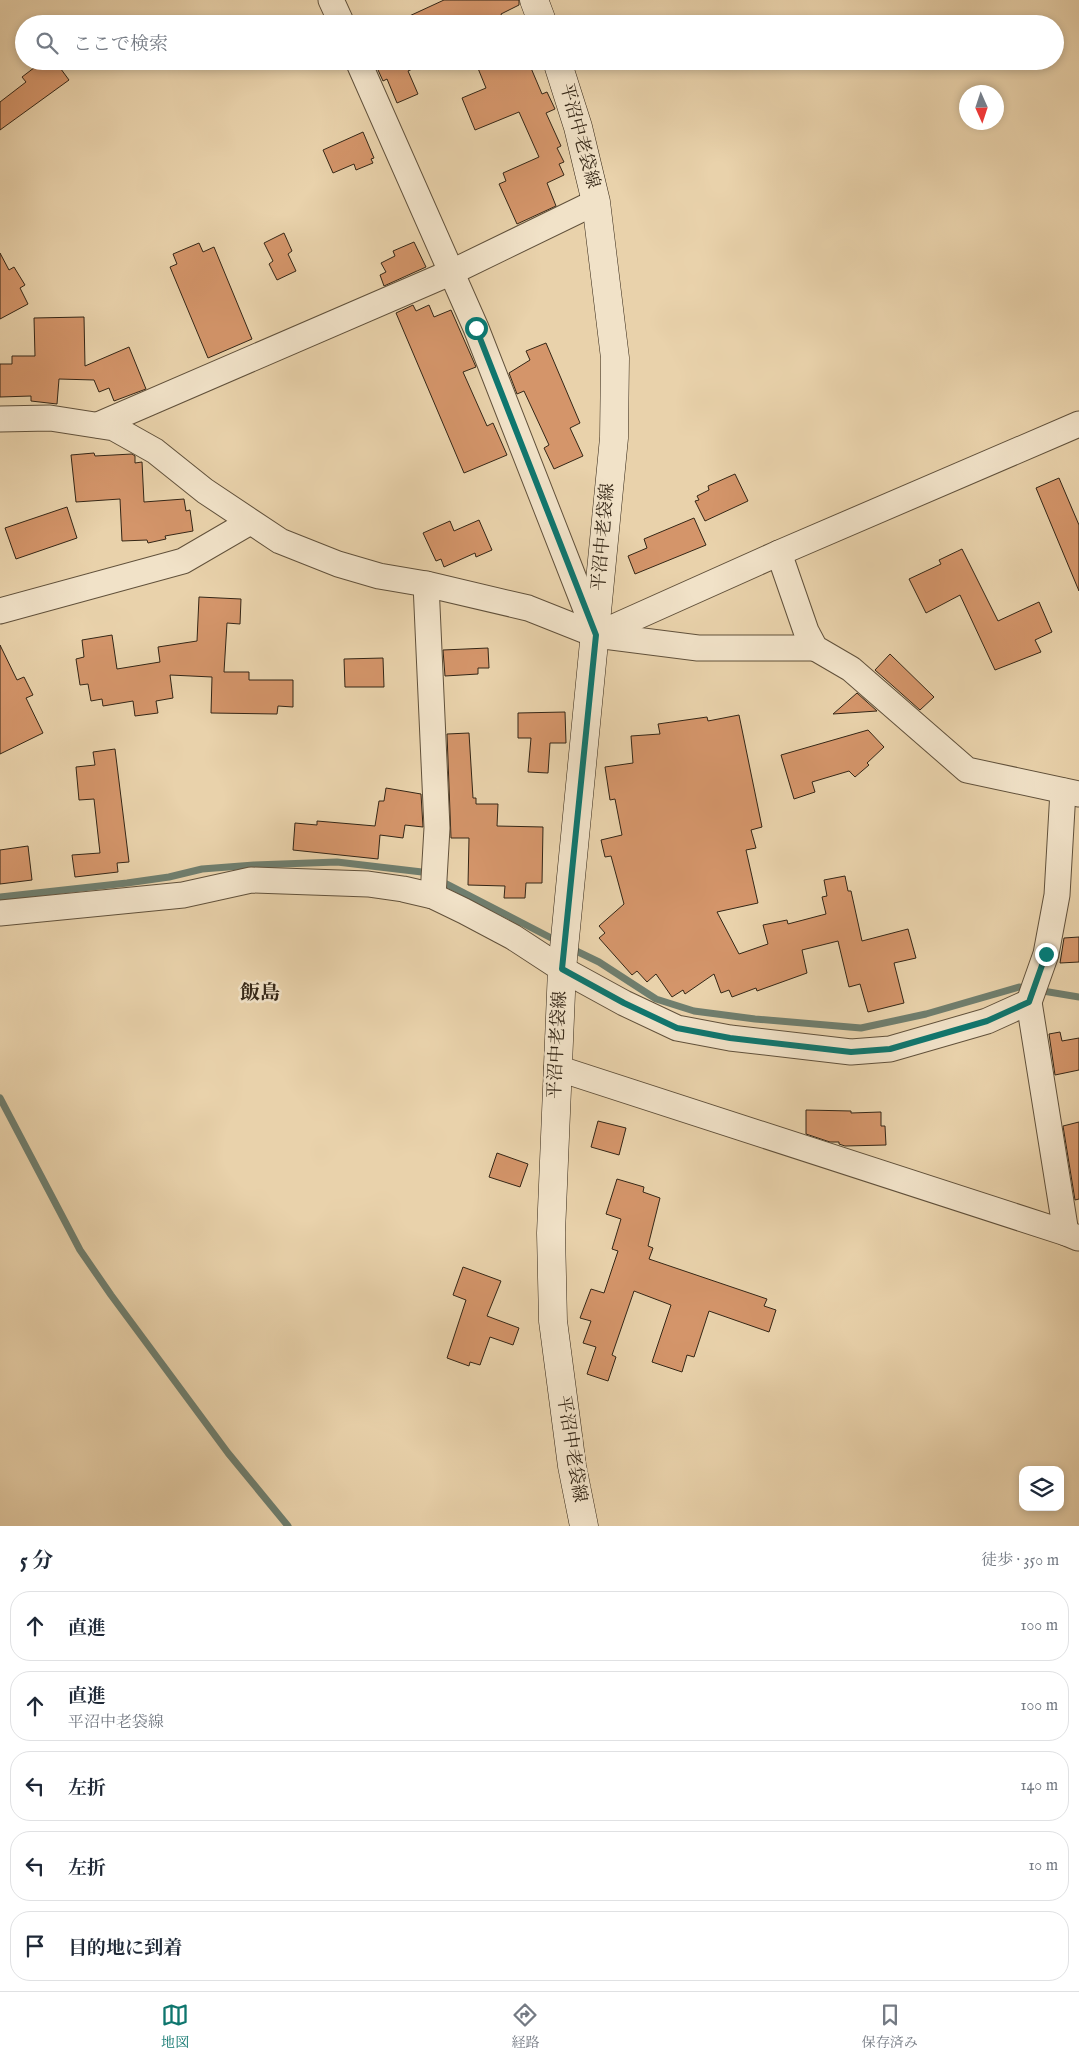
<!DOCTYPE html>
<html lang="ja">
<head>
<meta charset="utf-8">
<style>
	body { margin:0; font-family:"IM FELL English","Noto Serif JP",serif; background:#f2f2f3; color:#1f2937 }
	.controls { position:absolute; right:15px; bottom:15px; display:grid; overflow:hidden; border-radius:10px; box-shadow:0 2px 8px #0003 }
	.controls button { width:45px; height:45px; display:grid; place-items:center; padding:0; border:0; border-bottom:1px solid #e0e1e3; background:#fff; color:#1f2937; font:25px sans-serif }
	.compass { position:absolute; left:959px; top:85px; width:45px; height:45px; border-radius:50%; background:#fff; box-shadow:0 2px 8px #0003; rotate:177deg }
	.stop { position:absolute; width:15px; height:15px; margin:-11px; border:4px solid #0f766e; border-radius:50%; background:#fff }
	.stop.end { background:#0f766e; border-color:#fff; box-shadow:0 1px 5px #0008 }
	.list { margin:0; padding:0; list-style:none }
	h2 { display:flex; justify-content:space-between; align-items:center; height:65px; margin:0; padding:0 20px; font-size:21px }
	h2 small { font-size:16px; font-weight:400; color:#747a83 }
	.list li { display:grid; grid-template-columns:32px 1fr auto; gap:15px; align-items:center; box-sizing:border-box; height:70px; margin:0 10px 10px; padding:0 10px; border:1px solid #e0e1e3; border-radius:20px }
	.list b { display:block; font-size:19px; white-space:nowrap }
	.list p { margin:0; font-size:16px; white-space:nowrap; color:#747a83 }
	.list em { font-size:16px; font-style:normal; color:#747a83 }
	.icon { flex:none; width:28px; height:28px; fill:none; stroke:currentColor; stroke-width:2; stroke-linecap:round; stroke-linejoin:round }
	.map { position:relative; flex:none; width:1079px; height:1526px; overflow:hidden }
	.search { position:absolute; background:#fff; box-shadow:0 2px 8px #0003; left:15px; right:15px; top:15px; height:55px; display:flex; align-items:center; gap:12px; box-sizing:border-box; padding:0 18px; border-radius:28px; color:#747a83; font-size:19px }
	.sheet { height:465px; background:#fff }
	nav { display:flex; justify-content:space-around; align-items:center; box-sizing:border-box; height:70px; border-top:1px solid #e0e1e3; background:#fff; font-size:14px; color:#747a83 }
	nav a { display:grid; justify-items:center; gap:2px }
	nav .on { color:#0f766e }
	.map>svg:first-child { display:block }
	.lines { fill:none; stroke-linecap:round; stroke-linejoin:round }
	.stream { stroke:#6f7e6e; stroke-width:7 }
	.building { fill:#d4956a; stroke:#342616 }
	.minor-casing { stroke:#61513b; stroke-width:27 }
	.secondary-casing { stroke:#342616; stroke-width:29 }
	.minor { stroke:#f1e2c8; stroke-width:25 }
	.secondary { stroke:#f1e2c8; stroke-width:28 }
	.route { stroke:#0f766e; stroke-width:6 }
	.labels { text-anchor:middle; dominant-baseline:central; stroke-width:5; stroke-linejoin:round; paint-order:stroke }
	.street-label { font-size:18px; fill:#342616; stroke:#f1e2c8 }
	.quarter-label { font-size:20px; font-weight:bold; fill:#342616; stroke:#f1e2c8 }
</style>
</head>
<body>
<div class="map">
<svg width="1079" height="1526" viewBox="0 0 1079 1526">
	<rect width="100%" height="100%" fill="#e9d2ab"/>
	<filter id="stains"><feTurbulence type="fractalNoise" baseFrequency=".004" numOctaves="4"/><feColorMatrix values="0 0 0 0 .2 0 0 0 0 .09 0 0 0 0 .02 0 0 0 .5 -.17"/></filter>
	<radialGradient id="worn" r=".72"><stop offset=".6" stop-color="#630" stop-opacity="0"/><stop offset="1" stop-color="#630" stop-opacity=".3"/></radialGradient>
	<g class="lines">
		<g class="stream">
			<path d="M 439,880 L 559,942"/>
			<path d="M 0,897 L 127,883 L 169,877 L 202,869 L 254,865 L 337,862 L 422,872 L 430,876"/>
			<path d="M 570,948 L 599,962 L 656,999 L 694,1011 L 755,1019 L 861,1028 L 926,1014 L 1019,987 L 1079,997"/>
			<path d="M 0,1098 L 80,1250 L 111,1295 L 228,1453 L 288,1526"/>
		</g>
	</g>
	<g class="building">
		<path d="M 444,0 L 519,0 L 519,5 L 501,14 L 505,24 L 392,24 Z"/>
		<path d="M 43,61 L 55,61 L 69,80 L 0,130 L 0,102 L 26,82 L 22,77 Z"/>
		<path d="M 374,61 L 430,61 L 408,71 L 418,94 L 397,103 L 387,79 L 383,81 Z"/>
		<path d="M 475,61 L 528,61 L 542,94 L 547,92 L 555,109 L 546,113 L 561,146 L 557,148 L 564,162 L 559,164 L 564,175 L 547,183 L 556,206 L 517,224 L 499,184 L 506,181 L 503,173 L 539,157 L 519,112 L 475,130 L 462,98 L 486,88 Z"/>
		<path d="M 363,132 L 374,158 L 371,159 L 373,163 L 356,170 L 354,164 L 333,173 L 323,150 Z"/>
		<path d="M 284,233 L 292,251 L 288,254 L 296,271 L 277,280 L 269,264 L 273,261 L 264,243 Z"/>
		<path d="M 414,242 L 426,267 L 384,286 L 380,275 L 386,272 L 381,263 L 395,256 L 393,251 Z"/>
		<path d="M 199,243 L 203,252 L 214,247 L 252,339 L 208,358 L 170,267 L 177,264 L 173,254 Z"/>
		<path d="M 0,253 L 9,270 L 14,267 L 25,285 L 20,288 L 28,304 L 0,319 Z"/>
		<path d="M 413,305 L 416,311 L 429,305 L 434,317 L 451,310 L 476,367 L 463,372 L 487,426 L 493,423 L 507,455 L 464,473 L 396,313 Z"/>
		<path d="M 84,317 L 85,366 L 129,347 L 146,389 L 114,401 L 109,388 L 99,392 L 94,380 L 59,379 L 57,404 L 31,401 L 31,396 L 0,397 L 0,364 L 12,364 L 12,356 L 35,356 L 34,318 Z"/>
		<path d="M 546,343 L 580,423 L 570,428 L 583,456 L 554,469 L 544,448 L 549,445 L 524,391 L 517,394 L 509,373 L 530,360 L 526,351 Z"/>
		<path d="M 94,453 L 95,456 L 132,454 L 135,456 L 135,463 L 142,462 L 144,502 L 184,499 L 186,511 L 190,510 L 193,531 L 165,536 L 166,539 L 148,543 L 147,540 L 122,541 L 120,499 L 76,502 L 71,455 Z"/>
		<path d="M 735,474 L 748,501 L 705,521 L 695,501 L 699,500 L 697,496 L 709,490 L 708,486 Z"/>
		<path d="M 1059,478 L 1079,525 L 1079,591 L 1036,488 Z"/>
		<path d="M 67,507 L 77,538 L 16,559 L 5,528 Z"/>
		<path d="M 694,518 L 706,545 L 635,574 L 628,556 L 647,548 L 644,539 Z"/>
		<path d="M 479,520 L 492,550 L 476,557 L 475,553 L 444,567 L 441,559 L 436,561 L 423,533 L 450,521 L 454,531 Z"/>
		<path d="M 962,549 L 998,621 L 1039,602 L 1052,632 L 1035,640 L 1041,652 L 995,670 L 960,595 L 926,613 L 909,579 L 941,564 L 939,560 Z"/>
		<path d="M 199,597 L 241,599 L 240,624 L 227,623 L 224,672 L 249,672 L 249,680 L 293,680 L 293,707 L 278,706 L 277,714 L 211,713 L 212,677 L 170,675 L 173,698 L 156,701 L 158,713 L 135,716 L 133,701 L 103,706 L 102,699 L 91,701 L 88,684 L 80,685 L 76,659 L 84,657 L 82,640 L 112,635 L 117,669 L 160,662 L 158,647 L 197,641 Z"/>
		<path d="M 0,645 L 17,680 L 24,677 L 33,695 L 26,698 L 43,733 L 0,754 Z"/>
		<path d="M 488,648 L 489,668 L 478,668 L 478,674 L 445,676 L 443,650 Z"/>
		<path d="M 890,654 L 934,697 L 920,710 L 875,670 Z"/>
		<path d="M 383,658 L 384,687 L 345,687 L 344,659 Z"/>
		<path d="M 857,693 L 877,711 L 833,714 Z"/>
		<path d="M 565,712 L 566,743 L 550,743 L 548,773 L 528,772 L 531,738 L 518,738 L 518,713 Z"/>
		<path d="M 739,715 L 762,827 L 751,830 L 756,848 L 746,850 L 758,903 L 717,912 L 739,954 L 768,944 L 763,925 L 787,920 L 788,924 L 826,914 L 822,897 L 827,896 L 824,880 L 845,876 L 848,891 L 851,891 L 862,941 L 908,929 L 916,958 L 894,963 L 904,1003 L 868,1012 L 860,984 L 849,987 L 838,941 L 802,950 L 807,973 L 757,991 L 756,988 L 732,997 L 729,990 L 721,993 L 714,974 L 685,994 L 683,990 L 672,997 L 656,974 L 647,982 L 637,971 L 632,975 L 599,938 L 605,933 L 599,926 L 624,904 L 611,856 L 605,857 L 601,840 L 622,835 L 615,799 L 610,800 L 605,767 L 633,763 L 631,736 L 660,734 L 658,724 L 707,717 L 708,721 Z"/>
		<path d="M 868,730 L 884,747 L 867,763 L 869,765 L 855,777 L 849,771 L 812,782 L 815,792 L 794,799 L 781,755 Z"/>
		<path d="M 469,733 L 473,798 L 476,798 L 476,804 L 498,804 L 497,826 L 543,827 L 542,883 L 526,883 L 525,898 L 504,898 L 505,886 L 468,885 L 469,838 L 451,838 L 447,734 Z"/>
		<path d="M 115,749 L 129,862 L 117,863 L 118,872 L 75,877 L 72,855 L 100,853 L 94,799 L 79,800 L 76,767 L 95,765 L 93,752 Z"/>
		<path d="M 386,788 L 421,794 L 423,827 L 405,825 L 403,838 L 380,835 L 378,859 L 293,850 L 295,823 L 317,825 L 317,821 L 375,826 L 379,801 L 384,801 Z"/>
		<path d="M 28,846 L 32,880 L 0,884 L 0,850 Z"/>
		<path d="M 1079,937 L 1079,962 L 1060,963 L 1064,938 Z"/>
		<path d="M 1060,1032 L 1062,1041 L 1079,1038 L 1079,1070 L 1055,1075 L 1049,1034 Z"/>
		<path d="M 806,1110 L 851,1111 L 851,1113 L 881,1112 L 881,1126 L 885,1126 L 886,1145 L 845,1146 L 839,1144 L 839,1142 L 830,1142 L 806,1134 Z"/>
		<path d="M 598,1121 L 626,1128 L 619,1155 L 591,1147 Z"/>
		<path d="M 1079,1122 L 1079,1199 L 1075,1200 L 1063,1126 Z"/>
		<path d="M 497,1153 L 528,1164 L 520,1187 L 489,1177 Z"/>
		<path d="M 617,1179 L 644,1187 L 643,1192 L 660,1198 L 648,1246 L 653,1248 L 649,1259 L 767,1299 L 764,1306 L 776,1310 L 769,1332 L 709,1311 L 694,1357 L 687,1355 L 682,1372 L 652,1362 L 671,1305 L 634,1291 L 612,1355 L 616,1357 L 608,1381 L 587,1374 L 596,1347 L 583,1343 L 591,1321 L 580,1318 L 591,1289 L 604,1293 L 618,1251 L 612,1249 L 621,1219 L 606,1214 Z"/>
		<path d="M 463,1267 L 501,1281 L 487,1316 L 519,1328 L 513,1345 L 490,1337 L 480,1365 L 470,1362 L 469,1366 L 447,1358 L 466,1300 L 453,1295 Z"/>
	</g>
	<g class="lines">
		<g class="minor-casing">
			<g id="minor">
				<path d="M 331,0 L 342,24"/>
				<path d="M 358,61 L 476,328 L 596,635"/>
				<path d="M 0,419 L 50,418 L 114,428 L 155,451 L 205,491 L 280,541 L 338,564 L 379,576 L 426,584 L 528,608 L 596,635 L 698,648 L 815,648"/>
				<path d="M 98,425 L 452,272 L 596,202"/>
				<path d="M 779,553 L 806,631 L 815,648 L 851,669 L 967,770 L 1079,794"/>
				<path d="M 426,584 L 437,828 L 433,896"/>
				<path d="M 0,611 L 183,561 L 250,522"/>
				<path d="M 596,635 L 779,553 L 1079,424"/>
				<path d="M 0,913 L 183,895 L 251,880 L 368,884 L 403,889 L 433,896 L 464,911 L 513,937 L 562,969 L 624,1003 L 677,1028 L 730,1038 L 851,1052 L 890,1049 L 987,1021 L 1029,1002 L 1046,954 L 1057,895 L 1063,791"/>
				<path d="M 1029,1002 L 1066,1233 L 1078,1238"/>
				<path d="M 557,1068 L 1066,1233"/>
			</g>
		</g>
		<g class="secondary-casing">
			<g id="secondary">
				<path d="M 534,0 L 543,24"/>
				<path d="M 557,61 L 578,127 L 596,202 L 615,358 L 614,438 L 562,969 L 551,1233 L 553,1321 L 572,1466 L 584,1526"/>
			</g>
		</g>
		<use href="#minor" class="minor"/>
		<use href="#secondary" class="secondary"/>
	</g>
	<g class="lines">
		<path class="route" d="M 476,328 L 596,635 L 562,969 L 624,1003 L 677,1028 L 730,1038 L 851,1052 L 890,1049 L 987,1021 L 1029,1002 L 1046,954"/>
	</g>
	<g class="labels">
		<g class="street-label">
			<text transform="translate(579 136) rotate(75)">平沼中老袋線</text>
			<text transform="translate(604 537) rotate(-85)">平沼中老袋線</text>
			<text transform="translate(558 1045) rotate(-87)">平沼中老袋線</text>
			<text transform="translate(571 1449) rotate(81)">平沼中老袋線</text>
		</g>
		<g class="quarter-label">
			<text x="260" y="993">飯島</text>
		</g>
	</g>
	<rect width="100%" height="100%" filter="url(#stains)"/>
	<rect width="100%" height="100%" fill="url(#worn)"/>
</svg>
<div class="controls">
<button><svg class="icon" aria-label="layers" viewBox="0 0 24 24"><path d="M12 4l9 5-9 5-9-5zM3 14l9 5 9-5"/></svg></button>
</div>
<svg class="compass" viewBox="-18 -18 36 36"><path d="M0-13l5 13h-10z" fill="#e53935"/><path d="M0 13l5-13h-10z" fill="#747a83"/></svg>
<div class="stop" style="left:476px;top:328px"></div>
<div class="stop end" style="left:1046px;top:954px"></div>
<div class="search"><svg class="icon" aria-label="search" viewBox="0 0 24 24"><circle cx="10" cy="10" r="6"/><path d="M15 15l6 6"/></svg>ここで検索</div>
</div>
<section class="sheet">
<h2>5 分<small>徒歩 · 350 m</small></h2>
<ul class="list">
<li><svg class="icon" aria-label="ahead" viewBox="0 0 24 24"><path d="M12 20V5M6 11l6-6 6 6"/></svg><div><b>直進</b></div><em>100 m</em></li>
<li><svg class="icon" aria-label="ahead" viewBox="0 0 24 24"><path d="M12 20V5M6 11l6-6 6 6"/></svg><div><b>直進</b><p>平沼中老袋線</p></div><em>100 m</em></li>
<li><svg class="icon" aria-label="left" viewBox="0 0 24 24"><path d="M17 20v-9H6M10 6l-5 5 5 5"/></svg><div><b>左折</b></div><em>140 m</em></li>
<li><svg class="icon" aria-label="left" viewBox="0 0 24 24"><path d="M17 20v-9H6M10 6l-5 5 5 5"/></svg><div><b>左折</b></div><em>10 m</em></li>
<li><svg class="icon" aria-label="arrive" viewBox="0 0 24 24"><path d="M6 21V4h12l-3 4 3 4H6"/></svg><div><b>目的地に到着</b></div></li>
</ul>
</section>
<nav>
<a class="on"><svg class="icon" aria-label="map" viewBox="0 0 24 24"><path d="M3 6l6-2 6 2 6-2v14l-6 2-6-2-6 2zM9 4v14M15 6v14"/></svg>地図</a>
<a><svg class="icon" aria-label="directions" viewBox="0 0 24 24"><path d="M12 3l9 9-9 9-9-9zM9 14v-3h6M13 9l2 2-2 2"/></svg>経路</a>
<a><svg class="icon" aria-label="saved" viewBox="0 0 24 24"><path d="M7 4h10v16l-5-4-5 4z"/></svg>保存済み</a>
</nav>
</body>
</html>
